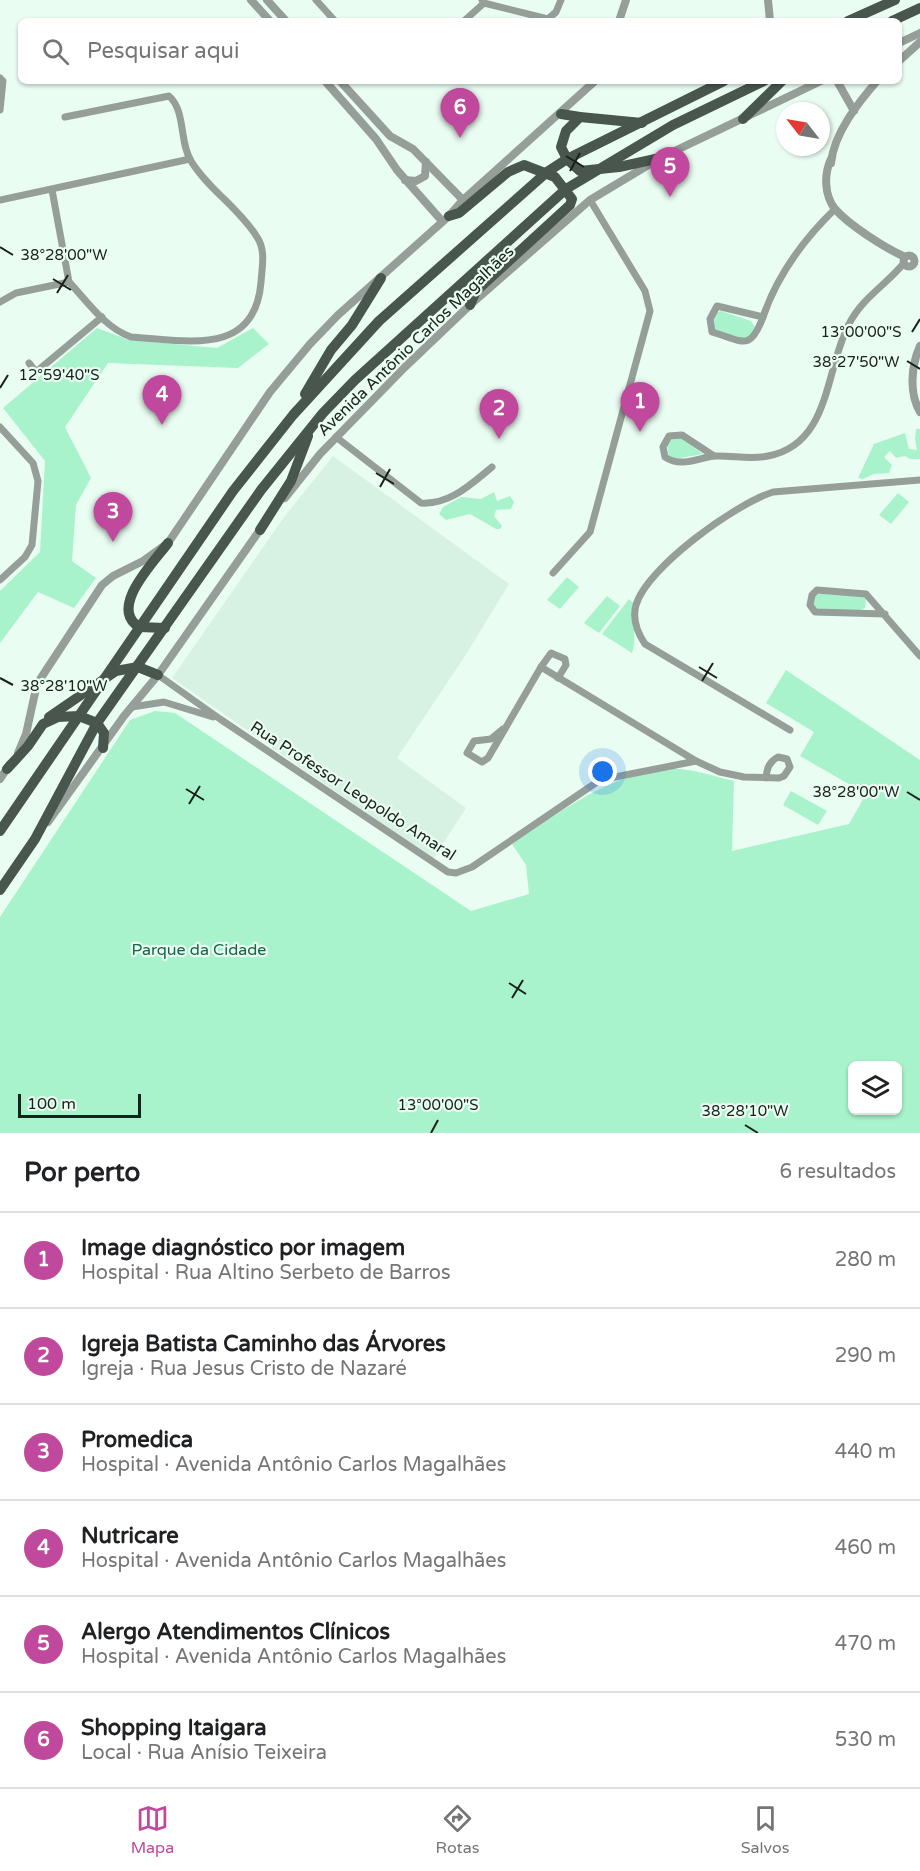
<!DOCTYPE html>
<html lang="pt">
<head>
<meta charset="utf-8">
<style>
	body { margin:0; font-family:"Varela Round",sans-serif; background:#f2f2f2; color:#202124 }
	.controls { position:absolute; right:18px; bottom:18px; display:grid; overflow:hidden; border-radius:9px; box-shadow:0 2px 4px #0004 }
	.controls button { width:54px; height:54px; display:grid; place-items:center; padding:0; border:0; border-bottom:2px solid #e0e0e0; background:#fff; color:#202124; font:30px sans-serif }
	.compass { position:absolute; left:776px; top:102px; width:54px; height:54px; border-radius:50%; background:#fff; box-shadow:0 2px 4px #0004; rotate:301deg }
	.scale { position:absolute; left:18px; bottom:15px; width:123px; box-sizing:border-box; padding-left:6px; border:3px solid #1a211d; border-top:0; font-size:16px; line-height:21px; white-space:nowrap; color:#1a211d; -webkit-text-stroke:4px #eafdf2; paint-order:stroke }
	.you { position:absolute; left:603px; top:772px; width:21px; height:21px; margin:-15px; border:4px solid #fff; border-radius:50%; background:#1a73e8; box-shadow:0 0 0 9px #1a73e833 }
	.badge { display:grid; place-items:center; width:39px; height:39px; border-radius:50%; background:#c0489d; color:#fff; font-size:20px; font-weight:700 }
	.pin { position:absolute; translate:-50% -50px; filter:drop-shadow(0 2px 3px #0008) }
	.pin::after { content:''; position:absolute; top:32px; width:21px; height:18px; background:inherit; clip-path:polygon(0 0,100% 0,50% 100%) }
	.list { margin:0; padding:0; list-style:none }
	h2 { display:flex; justify-content:space-between; align-items:center; height:78px; margin:0; padding:0 24px; font-size:26px }
	h2 small { font-size:20px; font-weight:400; color:#757577 }
	.list li { display:grid; grid-template-columns:39px 1fr auto; gap:18px; align-items:center; box-sizing:border-box; height:96px; padding:0 24px; border-top:2px solid #e0e0e0 }
	.list b { display:block; font-size:22px; white-space:nowrap }
	.list p { margin:0; font-size:20px; white-space:nowrap; color:#757577 }
	.list em { font-size:20px; font-style:normal; color:#757577 }
	.icon { flex:none; width:33px; height:33px; fill:none; stroke:currentColor; stroke-width:2; stroke-linecap:round; stroke-linejoin:round }
	.map { position:relative; flex:none; width:920px; height:1133px; overflow:hidden }
	.search { position:absolute; background:#fff; box-shadow:0 2px 4px #0004; left:18px; right:18px; top:18px; height:66px; display:flex; align-items:center; gap:15px; box-sizing:border-box; padding:0 21px; border-radius:9px; color:#757577; font-size:22px }
	.sheet { height:654px; background:#fff }
	nav { display:flex; justify-content:space-around; align-items:center; box-sizing:border-box; height:84px; border-top:2px solid #e0e0e0; background:#fff; font-size:16px; color:#757577 }
	nav a { display:grid; justify-items:center; gap:3px }
	nav .on { color:#c0489d }
	.map>svg:first-child { display:block }
	.built { fill:#d7f2e2 }
	.green { fill:#a8f3cb; fill-rule:evenodd }
	.lines { fill:none; stroke-linecap:round; stroke-linejoin:round }
	.minor { stroke:#969e99; stroke-width:7 }
	.tertiary { stroke:#969e99; stroke-width:8 }
	.primary { stroke:#48564e; stroke-width:10 }
	.ticks { fill:none; stroke:#1a211d; stroke-width:2 }
	.labels { text-anchor:middle; dominant-baseline:central; stroke-width:4.5; stroke-linejoin:round; paint-order:stroke }
	.street-label { font-size:16px; fill:#1a211d; stroke:#eafdf2 }
	.park-label { font-size:16px; fill:#106543; stroke:#eafdf2 }
	.ticks-label { font-size:15px; text-anchor:middle; fill:#1a211d; stroke:#eafdf2; stroke-width:4.5; stroke-linejoin:round; paint-order:stroke }
</style>
</head>
<body>
<div class="map">
<svg width="920" height="1133" viewBox="0 0 920 1133">
	<rect width="100%" height="100%" fill="#eafdf2"/>
	<path class="built" d="M 333,456 L 509,584 L 467,653 L 397,758 L 466,808 L 433,859 L 172,678 L 284,517 Z"/>
	<g class="green">
		<path d="M 721,311 L 751,321 L 755,327 L 751,337 L 741,339 L 712,329 L 715,313 Z"/>
		<path d="M 97,328 L 129,340 L 217,348 L 253,328 L 269,344 L 238,368 L 108,363 L 65,427 L 91,478 L 76,505 L 72,561 L 96,578 L 74,608 L 38,592 L 0,643 L 0,591 L 40,552 L 45,461 L 3,408 Z"/>
		<path d="M 916,429 L 920,429 L 920,459 L 910,459 L 905,456 L 896,458 L 890,451 L 884,457 L 892,465 L 889,473 L 874,474 L 863,479 L 858,478 L 874,444 L 905,433 L 909,449 L 917,450 L 915,439 Z"/>
		<path d="M 680,437 L 703,454 L 675,459 L 669,457 L 667,444 L 671,439 Z"/>
		<path d="M 494,492 L 497,501 L 510,496 L 514,502 L 511,509 L 496,510 L 494,516 L 502,526 L 500,529 L 496,529 L 470,514 L 446,520 L 439,514 L 443,507 L 461,497 L 481,499 Z"/>
		<path d="M 898,493 L 909,502 L 891,524 L 879,515 Z"/>
		<path d="M 567,577 L 579,587 L 560,609 L 547,600 Z"/>
		<path d="M 820,593 L 859,594 L 866,598 L 865,608 L 857,612 L 818,611 L 813,607 L 814,597 Z"/>
		<path d="M 607,596 L 620,606 L 599,633 L 584,623 Z"/>
		<path d="M 629,599 L 633,603 C 631,620 638,637 632,653 L 602,634 Z"/>
		<path d="M 786,670 L 920,760 L 920,1133 L 0,1133 L 0,917 L 130,720 L 155,711 L 175,713 L 471,911 L 529,894 L 526,865 L 512,844 C 562,811 608,774 670,769 C 689,767 715,777 734,781 L 732,851 L 849,824 L 866,794 L 800,756 L 814,732 L 766,703 ZM 852,1066 L 898,1066 L 898,1110 L 852,1110 Z"/>
		<path d="M 791,791 L 827,811 L 818,825 L 783,805 Z"/>
	</g>
	<g class="lines">
		<g class="minor">
			<path d="M 316,0 L 335,21"/>
			<path d="M 482,0 L 484,3 L 548,19 L 556,12 L 561,0"/>
			<path d="M 464,21 L 484,3"/>
			<path d="M 0,78 L 3,81 L 0,110"/>
			<path d="M 65,117 L 169,96 C 186,111 179,142 191,161 C 208,189 239,208 257,237 C 266,250 262,267 261,282 C 255,358 185,340 131,337 C 105,328 87,301 69,282"/>
			<path d="M 52,190 L 69,282"/>
			<path d="M 0,200 L 190,159"/>
			<path d="M 0,302 L 16,293 L 69,282"/>
			<path d="M 717,306 L 763,317 C 750,352 743,341 712,332 L 710,319 Z"/>
			<path d="M 763,317 C 777,276 804,239 835,209"/>
			<path d="M 29,363 L 36,372 L 102,317"/>
			<path d="M 0,427 L 33,463 L 38,481 L 32,545 L 25,557 L 0,580"/>
			<path d="M 336,437 L 421,503 C 450,505 471,484 492,467"/>
			<path d="M 714,456 L 682,435 L 669,436 L 663,447 L 665,457 C 680,468 698,458 714,456 C 732,455 750,460 768,456 C 831,444 825,369 849,324 C 862,298 886,285 904,263"/>
			<path d="M 553,573 L 590,532 L 650,311 L 645,291 L 590,200"/>
			<path d="M 885,614 L 815,612 L 810,605 L 812,595 L 817,590 L 866,594 L 920,656"/>
			<path d="M 541,667 L 551,653 L 565,659 L 566,665 L 558,678"/>
			<path d="M 158,675 L 220,719 L 448,872 L 456,873 L 472,867 L 600,780 L 696,761 L 720,772 L 744,777 L 779,778 L 784,776 L 790,767 L 787,759 L 778,757 C 769,762 767,768 766,778"/>
			<path d="M 132,707 L 164,702 L 213,717"/>
			<path d="M 503,729 L 491,739 L 474,741 L 467,753 L 482,762 L 488,758 L 541,667 L 696,761"/>
			<path d="M 790,730 L 645,644 C 637,632 632,619 636,605 C 647,567 737,503 773,492 L 920,480"/>
		</g>
		<g class="tertiary">
			<path d="M 251,0 L 270,21"/>
			<path d="M 267,0 L 286,21"/>
			<path d="M 768,0 L 770,21"/>
			<path d="M 619,21 L 626,0"/>
			<path d="M 899,43 L 920,33"/>
			<path d="M 899,61 L 920,42"/>
			<path d="M 325,81 L 376,139 L 397,170 L 442,221"/>
			<path d="M 340,81 L 390,136 L 413,149 L 463,200"/>
			<path d="M 837,81 L 854,111"/>
			<path d="M 831,159 C 824,174 824,195 835,209 C 849,225 885,248 905,257"/>
			<path d="M 831,163 C 834,133 858,103 877,81"/>
			<path d="M 405,180 L 416,181 L 425,176 L 426,162"/>
			<circle cx="909" cy="261" r="5.5"/>
			<path d="M 920,346 C 911,366 909,393 920,412"/>
			<path d="M 285,498 L 320,454 L 405,367 L 470,305 L 590,200 L 660,158 L 821,81"/>
			<path d="M 18,753 L 26,734 L 37,684 L 102,585 L 113,576 L 143,561 L 168,543 L 270,392 L 310,344 L 338,315 L 449,216 L 463,200 L 595,81"/>
			<path d="M 0,779 L 10,764"/>
			<path d="M 48,822 L 124,716 L 158,675 L 262,527"/>
		</g>
		<g class="primary">
			<path d="M 848,21 L 895,0"/>
			<path d="M 892,21 L 920,8"/>
			<path d="M 561,114 L 580,117"/>
			<path d="M 743,119 L 782,81"/>
			<path d="M 642,123 L 580,117 L 566,131 L 561,147 L 567,159 L 580,171 L 619,167 L 660,158"/>
			<path d="M 449,216 L 459,213 L 508,172 L 524,165 L 555,177 L 572,199 L 570,205 L 476,291 L 470,305"/>
			<path d="M 305,394 L 331,350 L 352,325 L 381,278"/>
			<path d="M 260,530 L 291,481 L 308,436"/>
			<path d="M 165,628 L 139,627 C 108,608 154,562 168,543"/>
			<path d="M 49,717 L 116,671 L 138,667 L 158,675"/>
			<path d="M 7,769 L 28,746 L 43,724 L 58,717 L 79,716 L 97,723 L 104,733 L 103,748"/>
			<path d="M 0,831 L 233,491 L 293,415 L 379,321 L 547,172 L 567,159 L 724,81"/>
			<path d="M 0,890 L 35,839 L 97,723 L 261,490 L 323,413 L 355,380 L 566,189 L 673,125 L 764,81"/>
		</g>
	</g>
	<path class="ticks" d="M 566,156 L 584,167M 570,171 L 580,153M 0,247 L 13,255M 53,279 L 71,290M 57,293 L 68,275M 912,332 L 920,319M 907,361 L 920,369M 0,388 L 8,375M 376,473 L 394,484M 380,487 L 390,469M 699,667 L 717,678M 0,678 L 13,685M 702,681 L 713,663M 186,789 L 204,800M 907,792 L 920,800M 189,804 L 200,786M 509,983 L 526,994M 512,998 L 523,980M 745,1125 L 758,1133M 431,1133 L 438,1120"/>
	<g class="labels">
		<g class="street-label">
			<text transform="translate(416 341) rotate(-44)">Avenida Antônio Carlos Magalhães</text>
			<text transform="translate(353 791) rotate(33)">Rua Professor Leopoldo Amaral</text>
		</g>
		<g class="park-label">
			<text x="199" y="950">Parque da Cidade</text>
		</g>
	</g>
	<g class="ticks-label">
		<text x="64" y="260">38°28'00"W</text>
		<text x="861" y="337">13°00'00"S</text>
		<text x="856" y="367">38°27'50"W</text>
		<text x="59" y="380">12°59'40"S</text>
		<text x="64" y="691">38°28'10"W</text>
		<text x="856" y="797">38°28'00"W</text>
		<text x="438" y="1110">13°00'00"S</text>
		<text x="745" y="1116">38°28'10"W</text>
	</g>
</svg>
<div class="controls">
<button><svg class="icon" aria-label="layers" viewBox="0 0 24 24"><path d="M12 4l9 5-9 5-9-5zM3 14l9 5 9-5"/></svg></button>
</div>
<svg class="compass" viewBox="-18 -18 36 36"><path d="M0-13l5 13h-10z" fill="#e53935"/><path d="M0 13l5-13h-10z" fill="#757577"/></svg>
<div class="scale">100 m</div>
<div class="you"></div>
<div class="pin badge" style="left:640px;top:432px">1</div>
<div class="pin badge" style="left:499px;top:439px">2</div>
<div class="pin badge" style="left:113px;top:542px">3</div>
<div class="pin badge" style="left:162px;top:425px">4</div>
<div class="pin badge" style="left:670px;top:197px">5</div>
<div class="pin badge" style="left:460px;top:138px">6</div>
<div class="search"><svg class="icon" aria-label="search" viewBox="0 0 24 24"><circle cx="10" cy="10" r="6"/><path d="M15 15l6 6"/></svg>Pesquisar aqui</div>
</div>
<section class="sheet">
<h2>Por perto<small>6 resultados</small></h2>
<ul class="list">
<li><span class="badge">1</span><div><b>Image diagnóstico por imagem</b><p>Hospital · Rua Altino Serbeto de Barros</p></div><em>280 m</em></li>
<li><span class="badge">2</span><div><b>Igreja Batista Caminho das Árvores</b><p>Igreja · Rua Jesus Cristo de Nazaré</p></div><em>290 m</em></li>
<li><span class="badge">3</span><div><b>Promedica</b><p>Hospital · Avenida Antônio Carlos Magalhães</p></div><em>440 m</em></li>
<li><span class="badge">4</span><div><b>Nutricare</b><p>Hospital · Avenida Antônio Carlos Magalhães</p></div><em>460 m</em></li>
<li><span class="badge">5</span><div><b>Alergo Atendimentos Clínicos</b><p>Hospital · Avenida Antônio Carlos Magalhães</p></div><em>470 m</em></li>
<li><span class="badge">6</span><div><b>Shopping Itaigara</b><p>Local · Rua Anísio Teixeira</p></div><em>530 m</em></li>
</ul>
</section>
<nav>
<a class="on"><svg class="icon" aria-label="map" viewBox="0 0 24 24"><path d="M3 6l6-2 6 2 6-2v14l-6 2-6-2-6 2zM9 4v14M15 6v14"/></svg>Mapa</a>
<a><svg class="icon" aria-label="directions" viewBox="0 0 24 24"><path d="M12 3l9 9-9 9-9-9zM9 14v-3h6M13 9l2 2-2 2"/></svg>Rotas</a>
<a><svg class="icon" aria-label="saved" viewBox="0 0 24 24"><path d="M7 4h10v16l-5-4-5 4z"/></svg>Salvos</a>
</nav>
</body>
</html>
